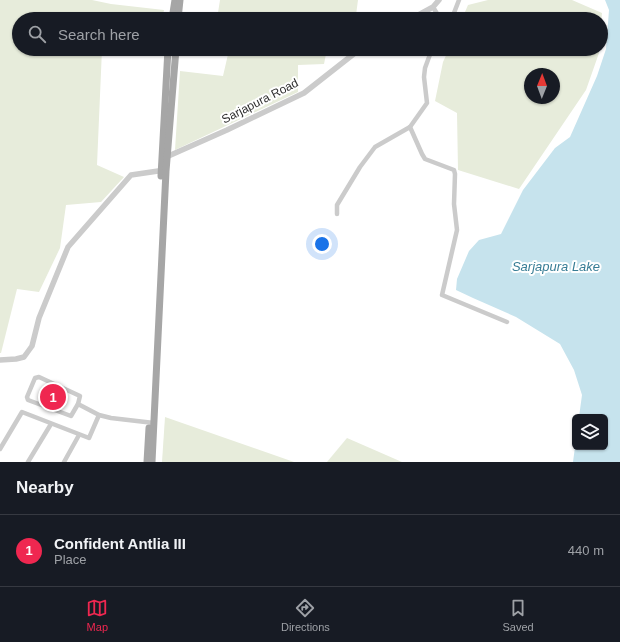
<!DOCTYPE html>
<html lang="en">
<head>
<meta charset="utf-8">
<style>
	body { margin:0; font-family:Helvetica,sans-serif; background:#242831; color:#f1f3f6 }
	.controls { position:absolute; right:12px; bottom:12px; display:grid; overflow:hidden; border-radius:6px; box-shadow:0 1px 3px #0004 }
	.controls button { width:36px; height:36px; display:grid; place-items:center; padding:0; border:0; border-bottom:1px solid #363941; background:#171b24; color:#f1f3f6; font:20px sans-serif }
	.compass { position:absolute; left:524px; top:68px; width:36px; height:36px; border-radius:50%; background:#171b24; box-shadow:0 1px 3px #0004; rotate:1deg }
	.you { position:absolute; left:322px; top:244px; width:14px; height:14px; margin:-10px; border:3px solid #fff; border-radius:50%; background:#1a73e8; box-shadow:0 0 0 6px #1a73e833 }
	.badge { display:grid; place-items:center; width:26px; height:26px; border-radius:50%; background:#ef2750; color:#fff; font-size:13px; font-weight:700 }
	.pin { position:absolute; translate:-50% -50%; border:2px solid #fff; box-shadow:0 1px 4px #0006 }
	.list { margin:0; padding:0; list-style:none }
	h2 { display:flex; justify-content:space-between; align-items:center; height:52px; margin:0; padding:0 16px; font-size:17px }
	h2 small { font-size:13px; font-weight:400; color:#9ea1a6 }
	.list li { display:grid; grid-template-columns:26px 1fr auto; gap:12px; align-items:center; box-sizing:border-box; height:72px; padding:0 16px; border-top:1px solid #363941 }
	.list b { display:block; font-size:15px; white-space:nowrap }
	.list p { margin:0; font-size:13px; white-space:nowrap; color:#9ea1a6 }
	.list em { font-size:13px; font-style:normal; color:#9ea1a6 }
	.icon { flex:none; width:22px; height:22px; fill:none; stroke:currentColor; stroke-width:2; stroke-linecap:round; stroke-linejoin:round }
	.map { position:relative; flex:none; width:620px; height:462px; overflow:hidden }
	.search { position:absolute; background:#171b24; box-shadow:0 1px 3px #0004; left:12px; right:12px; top:12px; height:44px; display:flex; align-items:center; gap:10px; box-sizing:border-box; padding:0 14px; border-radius:22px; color:#9ea1a6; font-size:15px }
	.sheet { height:124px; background:#171b24 }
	nav { display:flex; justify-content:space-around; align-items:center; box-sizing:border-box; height:56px; border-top:1px solid #363941; background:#171b24; font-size:11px; color:#9ea1a6 }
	nav a { display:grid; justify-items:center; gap:2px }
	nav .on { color:#ef2750 }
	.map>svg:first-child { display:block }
	.green { fill:#e7ecdb; fill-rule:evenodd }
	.water { fill:#c6e3ed }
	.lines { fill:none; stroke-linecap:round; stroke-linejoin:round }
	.minor { stroke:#cbcbcb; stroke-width:4.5 }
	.tertiary { stroke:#cbcbcb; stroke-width:5.5 }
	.primary { stroke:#a6a6a6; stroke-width:7 }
	.labels { text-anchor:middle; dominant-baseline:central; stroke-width:4; stroke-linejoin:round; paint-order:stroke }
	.street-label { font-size:12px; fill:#2e2e2e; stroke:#fff }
	.water-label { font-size:13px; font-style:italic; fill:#387d95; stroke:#fff }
</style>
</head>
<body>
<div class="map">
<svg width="620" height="462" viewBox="0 0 620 462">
	<rect width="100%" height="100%" fill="#fff"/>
	<g class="green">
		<path d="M 0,0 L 92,0 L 111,4 L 164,10 L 162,19 L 19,19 L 19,49 L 102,49 L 97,165 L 124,177 L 101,202 L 66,205 L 60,248 L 39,292 L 17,289 L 1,353 L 0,353 Z"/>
		<path d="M 220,0 L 358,0 L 356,15 L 334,16 L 333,19 L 217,19 Z"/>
		<path d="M 488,0 L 572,0 L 602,13 L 601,26 L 601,19 L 462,19 L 468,5 Z"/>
		<path d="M 224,49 L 327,49 L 324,64 L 298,65 L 298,92 L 175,150 L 180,71 L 223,76 L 229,50 Z"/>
		<path d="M 449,49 L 599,49 L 599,53 L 586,90 L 519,189 L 458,170 L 457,113 L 435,101 L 443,62 ZM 530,74 L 554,74 L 554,98 L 530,98 Z"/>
		<path d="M 165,417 L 294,462 L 162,462 Z"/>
		<path d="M 347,438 L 402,462 L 327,462 Z"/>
	</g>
	<path class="water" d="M 605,0 L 620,0 L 620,462 L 573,462 L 575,447 L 605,447 L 605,417 L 579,417 L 582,395 L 574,370 L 560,344 L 516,317 L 473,298 L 456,290 L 457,279 L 469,251 L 479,240 L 501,234 L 523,190 L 555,148 L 570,137 L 597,76 L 606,49 L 609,10 Z"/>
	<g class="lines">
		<g class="minor">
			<path d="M 433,7 L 439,17 L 439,19"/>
			<path d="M 439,17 L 452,18 L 459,0"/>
			<path d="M 432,49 L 425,68 L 424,77 L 427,103 L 410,127 L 422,154 L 425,159 L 454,170 L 455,174 L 454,204 L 457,230 L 442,295 L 507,322"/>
			<path d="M 337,214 L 337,205 L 360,167 L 375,147 L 410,127"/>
			<path d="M 39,377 L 80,396 L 78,404 L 71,416 L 28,400 L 27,397 L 35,378 Z"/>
			<path d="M 78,404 L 99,415 L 111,418 L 154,423"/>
			<path d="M 0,449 L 22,412 L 89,438 L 99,415"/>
			<path d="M 28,462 L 51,424"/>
			<path d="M 64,462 L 79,435"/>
		</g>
		<g class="tertiary">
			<path d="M 411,19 L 433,7 L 439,0"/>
			<path d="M 164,158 L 227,130 L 304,93 L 360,49"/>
			<path d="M 0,360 L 16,359 L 24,357 L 32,346 L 39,318 L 68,247 L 131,175 L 165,170"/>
		</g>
		<g class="primary">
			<path d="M 172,19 L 175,0"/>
			<path d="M 178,19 L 180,0"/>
			<path d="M 161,176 L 168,49"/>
			<path d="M 147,462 L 149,428"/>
			<path d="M 152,462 L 166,171 L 176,49"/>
		</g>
	</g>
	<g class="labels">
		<g class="street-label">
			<text transform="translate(260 101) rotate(-27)">Sarjapura Road</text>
		</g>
		<g class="water-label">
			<text x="556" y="266">Sarjapura Lake</text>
		</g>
	</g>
</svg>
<div class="controls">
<button><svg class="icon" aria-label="layers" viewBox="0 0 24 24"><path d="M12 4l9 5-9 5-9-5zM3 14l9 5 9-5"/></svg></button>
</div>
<svg class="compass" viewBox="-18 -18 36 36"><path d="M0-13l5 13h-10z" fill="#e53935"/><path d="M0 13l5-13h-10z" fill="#9ea1a6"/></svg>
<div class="you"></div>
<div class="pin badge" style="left:53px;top:397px">1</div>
<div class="search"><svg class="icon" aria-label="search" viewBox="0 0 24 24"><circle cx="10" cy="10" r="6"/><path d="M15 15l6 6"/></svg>Search here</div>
</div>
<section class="sheet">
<h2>Nearby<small></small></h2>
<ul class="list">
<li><span class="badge">1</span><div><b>Confident Antlia III</b><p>Place</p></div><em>440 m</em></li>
</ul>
</section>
<nav>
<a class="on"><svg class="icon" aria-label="map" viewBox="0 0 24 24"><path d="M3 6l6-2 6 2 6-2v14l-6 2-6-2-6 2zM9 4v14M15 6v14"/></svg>Map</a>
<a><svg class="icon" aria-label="directions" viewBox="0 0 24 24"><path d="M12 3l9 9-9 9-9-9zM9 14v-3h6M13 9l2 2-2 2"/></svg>Directions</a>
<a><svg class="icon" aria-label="saved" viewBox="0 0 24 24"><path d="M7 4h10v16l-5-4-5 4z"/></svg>Saved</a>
</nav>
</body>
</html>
